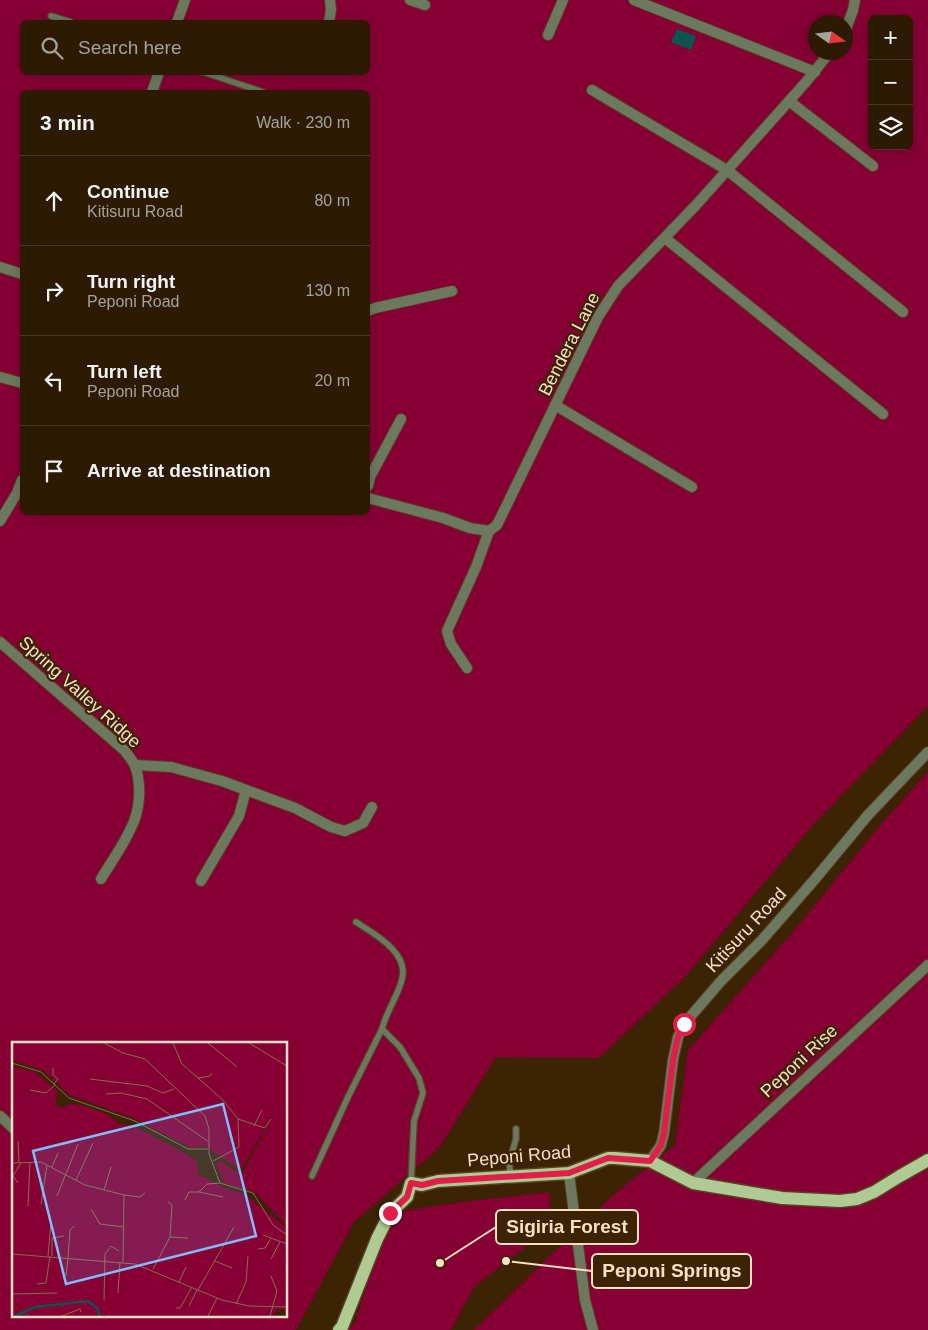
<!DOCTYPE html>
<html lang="en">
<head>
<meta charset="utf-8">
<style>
	body { margin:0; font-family:Arial,sans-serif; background:#382712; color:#f1f3f6 }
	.controls { position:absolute; right:15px; top:15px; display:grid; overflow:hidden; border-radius:8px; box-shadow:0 2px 12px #0003 }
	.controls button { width:45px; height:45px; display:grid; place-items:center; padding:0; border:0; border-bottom:1px solid #483825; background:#2c1a03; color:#f1f3f6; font:25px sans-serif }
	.compass { position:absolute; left:808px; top:15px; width:45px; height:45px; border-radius:50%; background:#2c1a03; box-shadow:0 2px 12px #0003; rotate:104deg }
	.stop { position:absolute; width:15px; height:15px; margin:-11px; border:4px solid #e11d48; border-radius:50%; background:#fff }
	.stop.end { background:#e11d48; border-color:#fff; box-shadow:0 1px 5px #0008 }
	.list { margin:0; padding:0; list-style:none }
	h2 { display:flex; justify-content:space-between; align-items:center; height:65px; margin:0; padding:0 20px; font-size:21px }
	h2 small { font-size:16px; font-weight:400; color:#a6a19a }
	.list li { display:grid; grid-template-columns:32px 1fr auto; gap:15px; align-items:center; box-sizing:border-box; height:90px; padding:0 20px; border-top:1px solid #483825 }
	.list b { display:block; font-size:19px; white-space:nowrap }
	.list p { margin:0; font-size:16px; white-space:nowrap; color:#a6a19a }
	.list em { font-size:16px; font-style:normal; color:#a6a19a }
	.icon { flex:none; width:28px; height:28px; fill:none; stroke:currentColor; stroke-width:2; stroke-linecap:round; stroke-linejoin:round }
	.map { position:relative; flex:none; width:928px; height:1330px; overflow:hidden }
	.search { position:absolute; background:#2c1a03; box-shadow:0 2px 12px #0003; left:20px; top:20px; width:350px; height:55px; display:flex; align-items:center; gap:12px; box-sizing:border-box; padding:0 18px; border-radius:8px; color:#a6a19a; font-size:19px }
	.panel { position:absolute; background:#2c1a03; box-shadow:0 2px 12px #0003; left:20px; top:90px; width:350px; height:425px; border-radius:8px }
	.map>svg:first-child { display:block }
	.green { fill:#860034; fill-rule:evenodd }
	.water { fill:#0c5450 }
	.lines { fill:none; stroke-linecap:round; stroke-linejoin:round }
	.service-casing { stroke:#594123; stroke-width:8 }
	.minor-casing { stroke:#594123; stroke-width:12 }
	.tertiary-casing { stroke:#594123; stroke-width:12 }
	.primary-casing { stroke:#594123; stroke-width:15 }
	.service { stroke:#6c795f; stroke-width:5.5 }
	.minor { stroke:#6c795f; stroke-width:10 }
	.tertiary { stroke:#6c795f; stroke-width:10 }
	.primary { stroke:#b0ca94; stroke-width:12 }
	.route { stroke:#e11d48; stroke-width:6 }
	.labels { text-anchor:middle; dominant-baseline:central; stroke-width:4.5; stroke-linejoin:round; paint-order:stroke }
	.street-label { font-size:18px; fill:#f9dfc3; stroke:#3b2304 }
	.inset-river { fill:none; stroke:#0c5450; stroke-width:2.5 }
	.inset-road { fill:none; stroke:#876e50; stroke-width:1 }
	.view { fill:#80bdfa; fill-opacity:0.15; stroke:#80bdfa; stroke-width:2.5 }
	.inset-edge { fill:none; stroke:#f9dfc3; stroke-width:2.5 }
	.leader { fill:none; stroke:#f9dfc3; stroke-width:2 }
	.callout-dot { fill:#f9dfc3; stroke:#3b2304; stroke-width:2 }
	.callout { fill:#3b2304; stroke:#f9dfc3; stroke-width:2 }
	.callout-label { font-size:19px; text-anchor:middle; font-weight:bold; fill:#f9dfc3 }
</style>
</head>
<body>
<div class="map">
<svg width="928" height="1330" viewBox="0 0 928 1330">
	<rect width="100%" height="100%" fill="#3b2304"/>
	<g class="green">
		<path d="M 0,0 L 928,0 L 928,706 L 814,824 L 685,977 L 599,1058 L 496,1057 L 439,1148 L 354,1222 L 296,1330 L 0,1330 ZM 872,19 L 909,19 L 909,146 L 872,146 ZM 22,22 L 368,22 L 368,72 L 22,72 ZM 816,22 L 846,22 L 846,52 L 816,52 ZM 22,92 L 368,92 L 368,512 L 22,512 ZM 14,1044 L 286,1044 L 286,1316 L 14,1316 Z"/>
		<path d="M 928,772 L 928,1330 L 474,1330 L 613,1195 L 675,1145 L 688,1050 L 792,933 L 881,824 Z"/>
		<path d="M 549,1192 L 552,1226 L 474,1287 L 451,1330 L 348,1330 L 355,1322 L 382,1239 L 404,1211 L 461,1202 Z"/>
	</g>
	<path class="water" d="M 677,29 L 696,36 L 691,50 L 671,42 Z"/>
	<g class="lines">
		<g class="service-casing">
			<g id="service">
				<path d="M 51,16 L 71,22"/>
				<path d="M 203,72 L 263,92"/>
				<path d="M 356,922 C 374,934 409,952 402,979 C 398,996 386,1012 382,1029 L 400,1047 L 419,1078 L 423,1093 L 414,1121 L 411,1183"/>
				<path d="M 312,1176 L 348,1097 L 382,1029"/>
				<path d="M 511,1176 L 509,1163 L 516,1139 L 516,1129"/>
			</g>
		</g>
		<g class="minor-casing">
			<g id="minor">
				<path d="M 410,0 L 425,5"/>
				<path d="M 634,0 L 815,72"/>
				<path d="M 329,22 L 331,10 L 330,0"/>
				<path d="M 846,29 L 853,10 L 855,0"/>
				<path d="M 548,35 L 563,0"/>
				<path d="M 592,90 L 727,170 L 903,312"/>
				<path d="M 789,101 L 873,166"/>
				<path d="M 665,238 L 883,414"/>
				<path d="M 0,267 L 22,274"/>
				<path d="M 368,311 L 375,308 L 452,291"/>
				<path d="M 0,377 L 22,383"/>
				<path d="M 555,405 L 692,487"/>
				<path d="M 368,486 L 370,477 L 401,419"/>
				<path d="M 368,498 L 443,518 L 470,528 L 489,531 L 497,525 L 598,317 L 618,286 L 697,204 L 806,82 L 830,52"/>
				<path d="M 0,642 L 124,750 C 128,755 133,761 135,766 C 142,785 140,811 131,828 C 123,846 111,862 101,879"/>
				<path d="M 467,668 L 451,644 L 447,631 L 476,567 L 489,531"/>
				<path d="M 135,765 L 171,767 L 222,781 L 295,808 L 331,827 L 345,831 L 363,823 L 372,807"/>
				<path d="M 201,881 L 239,816 L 246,790"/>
				<path d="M 0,1116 L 14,1129"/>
				<path d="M 693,1183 L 928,965"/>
			</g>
		</g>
		<g class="tertiary-casing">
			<g id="tertiary">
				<path d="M 177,22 L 185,0"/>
				<path d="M 152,92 L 159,72"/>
				<path d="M 0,521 L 17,493 L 22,480"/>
				<path d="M 650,1161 L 661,1145 L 664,1133 L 673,1060 L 678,1037 L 684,1024 L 721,981 L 762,940 L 815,879 L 868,815 L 928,752"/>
				<path d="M 569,1173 L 585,1300 L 593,1330"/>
			</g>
		</g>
		<g class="primary-casing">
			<path id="primary" d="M 339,1330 L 342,1327 L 377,1239 L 390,1213 L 407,1197 L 411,1183 L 422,1185 L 438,1181 L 569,1173 L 608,1158 L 615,1158 L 650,1161 L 693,1183 L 782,1198 L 840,1201 L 857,1199 L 874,1192 L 900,1176 L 928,1160"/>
		</g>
		<use href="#service" class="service"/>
		<use href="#minor" class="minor"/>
		<use href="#tertiary" class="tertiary"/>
		<use href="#primary" class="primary"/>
	</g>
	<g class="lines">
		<path class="route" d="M 390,1213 L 407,1197 L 411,1183 L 422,1185 L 438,1181 L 569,1173 L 608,1158 L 650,1161 L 661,1145 L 664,1133 L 673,1060 L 678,1037 L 684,1024"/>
	</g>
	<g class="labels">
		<g class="street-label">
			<text transform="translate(569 344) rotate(-63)">Bendera Lane</text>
			<text transform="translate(80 692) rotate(42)">Spring Valley Ridge</text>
			<text transform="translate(746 930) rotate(-47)">Kitisuru Road</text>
			<text transform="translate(799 1061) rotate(-43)">Peponi Rise</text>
			<text transform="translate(519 1156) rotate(-5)">Peponi Road</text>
		</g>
	</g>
	<g transform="translate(12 1042)">
		<rect width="275" height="275" fill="#3b2304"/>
		<path d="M 0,1 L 275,1 L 275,184 L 242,150 L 212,141 L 204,121 L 209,119 L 221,128 L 231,130 L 268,61 L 229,128 L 193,104 L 179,106 L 121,76 L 57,53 L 32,29 L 0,18 ZM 0,24 L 23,30 L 46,49 L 43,62 L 51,66 L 56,62 L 70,63 L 95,72 L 108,82 L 120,83 L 169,109 L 184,118 L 187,133 L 216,147 L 233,152 L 275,186 L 275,269 L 265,267 L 262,274 L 0,274 Z" fill="#860034"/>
		<path class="inset-river" d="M 3,274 L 23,265 L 76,259 L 85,266 L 88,274"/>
		<path class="inset-road" d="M 92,1 L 111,11 L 133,17 L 193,74 L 197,87 L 197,112 L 208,141 L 241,151 L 261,183 L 275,193M 161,1 L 170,22 L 211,58 L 226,77 L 227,105 L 201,119M 196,1 L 225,25M 237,1 L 275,24M 0,21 L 29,30 L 57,56 L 123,79 L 176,107 L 196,107M 41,26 L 41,33 L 46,37 L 42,42M 186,36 L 198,34 L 200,31M 78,37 L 135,44 L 151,51 L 162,47M 18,48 L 34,51 L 43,43M 94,52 L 109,51 L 135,57 L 197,100M 226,77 L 253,86 L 259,77M 242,84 L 250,68M 6,99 L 7,120M 0,121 L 29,120 L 73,143 L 112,153 L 111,220M 40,125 L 46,111M 64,138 L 81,101M 6,141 L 1,134 L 9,121M 92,148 L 99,125M 187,150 L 211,155M 112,153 L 128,155 L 133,151M 45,154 L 66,102M 173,158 L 177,150 L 187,150 L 195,142 L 208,141M 156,160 L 160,163 L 158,195M 29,162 L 35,123M 16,164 L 18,120M 79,167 L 88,182 L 112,185M 251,193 L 275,202M 246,207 L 253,206 L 259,196M 0,212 L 123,222 L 210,258 L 237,264 L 275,265M 36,214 L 39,181M 40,214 L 40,196 L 52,194M 56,216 L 58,188 L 62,184M 259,217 L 268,200M 203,219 L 220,226M 141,227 L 158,195 L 176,196M 54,234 L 56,216M 167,240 L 174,225M 25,242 L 34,241 L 38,214M 186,248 L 222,185M 106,251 L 108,220M 0,252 L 45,251M 92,258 L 93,212 L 99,204 L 107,209M 224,262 L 234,240 L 236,214M 177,264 L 185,248M 164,266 L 168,266 L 180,245M 50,274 L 68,267 L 69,270M 196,274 L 205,256M 258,274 L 265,249 L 259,234"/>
		<path class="view" d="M 211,62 L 244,194 L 54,242 L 21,109 Z"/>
		<rect width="275" height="275" class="inset-edge"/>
	</g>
	<path class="leader" d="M440 1263L496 1227M506 1261L592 1271"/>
	<g class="callout-dot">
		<circle cx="440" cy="1263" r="5"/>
		<circle cx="506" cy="1261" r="5"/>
	</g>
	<g class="callout">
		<rect x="496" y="1210" width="142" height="34" rx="5"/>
		<rect x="592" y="1254" width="159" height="34" rx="5"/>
	</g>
	<g class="callout-label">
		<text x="567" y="1233">Sigiria Forest</text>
		<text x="672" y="1277">Peponi Springs</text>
	</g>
</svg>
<div class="controls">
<button>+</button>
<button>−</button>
<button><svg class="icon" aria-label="layers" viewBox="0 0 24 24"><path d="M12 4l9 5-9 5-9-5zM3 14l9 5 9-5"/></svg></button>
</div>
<svg class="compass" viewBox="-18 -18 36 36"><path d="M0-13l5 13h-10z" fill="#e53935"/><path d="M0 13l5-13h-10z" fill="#a6a19a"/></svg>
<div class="stop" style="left:684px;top:1024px"></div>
<div class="stop end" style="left:390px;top:1213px"></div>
<div class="search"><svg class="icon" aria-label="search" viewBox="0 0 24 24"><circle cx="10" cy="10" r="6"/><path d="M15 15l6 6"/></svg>Search here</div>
<section class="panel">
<h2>3 min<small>Walk · 230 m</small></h2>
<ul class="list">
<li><svg class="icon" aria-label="ahead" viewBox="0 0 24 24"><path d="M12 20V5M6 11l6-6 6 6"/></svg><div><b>Continue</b><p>Kitisuru Road</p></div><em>80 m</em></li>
<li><svg class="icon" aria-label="right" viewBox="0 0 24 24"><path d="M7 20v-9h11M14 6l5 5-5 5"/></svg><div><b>Turn right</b><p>Peponi Road</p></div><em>130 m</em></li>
<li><svg class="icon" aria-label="left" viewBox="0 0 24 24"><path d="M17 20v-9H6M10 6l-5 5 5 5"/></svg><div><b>Turn left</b><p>Peponi Road</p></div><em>20 m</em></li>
<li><svg class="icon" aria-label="arrive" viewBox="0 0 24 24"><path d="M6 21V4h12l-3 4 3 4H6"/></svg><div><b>Arrive at destination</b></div></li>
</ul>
</section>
</div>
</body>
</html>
